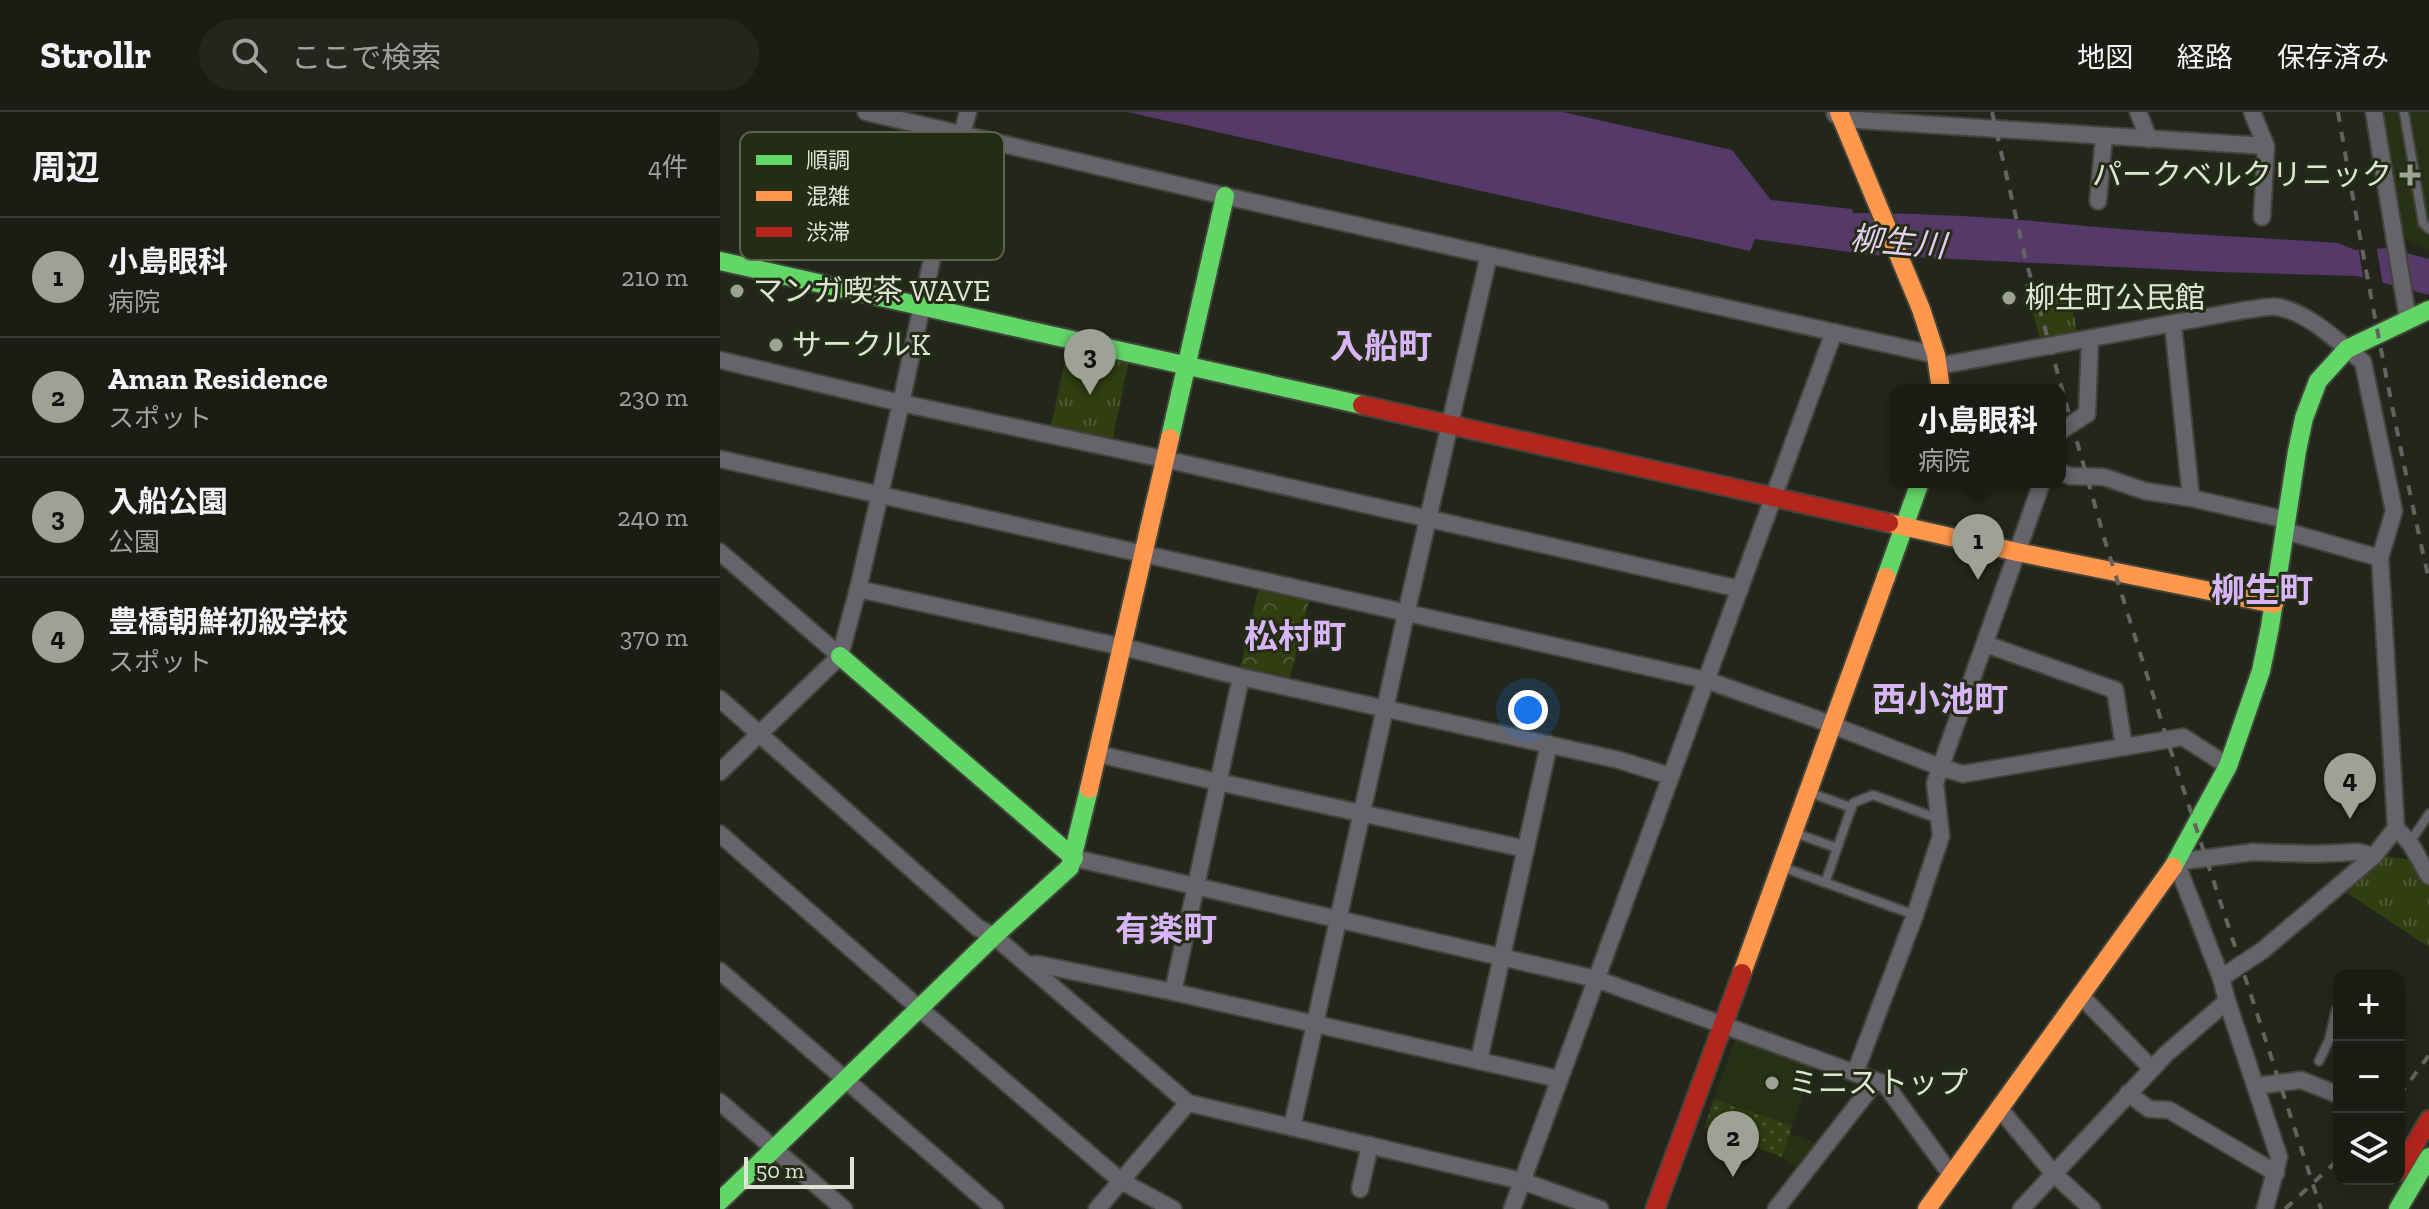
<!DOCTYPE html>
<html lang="ja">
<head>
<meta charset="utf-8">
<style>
	body { margin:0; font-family:"Zilla Slab","Noto Sans JP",serif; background:#23261d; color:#f1f3f6 }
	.controls { position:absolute; right:24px; bottom:24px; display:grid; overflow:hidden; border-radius:16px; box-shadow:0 8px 32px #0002 }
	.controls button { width:72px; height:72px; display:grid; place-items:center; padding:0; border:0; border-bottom:2px solid #383b34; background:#1a1d14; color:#f1f3f6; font:40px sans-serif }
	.scale { position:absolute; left:24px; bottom:20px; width:110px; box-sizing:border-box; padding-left:8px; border:4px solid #dfe4d6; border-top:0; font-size:22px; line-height:28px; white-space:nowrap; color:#dfe4d6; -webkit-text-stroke:6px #252c16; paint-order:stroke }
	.you { position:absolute; left:808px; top:598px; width:28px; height:28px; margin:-20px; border:6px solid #fff; border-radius:50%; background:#1a73e8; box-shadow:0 0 0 12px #1a73e833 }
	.badge { display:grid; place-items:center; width:52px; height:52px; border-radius:50%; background:#9da295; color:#111; font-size:26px; font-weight:700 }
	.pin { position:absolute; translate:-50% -66px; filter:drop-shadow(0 2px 4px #0008) }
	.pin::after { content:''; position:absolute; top:42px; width:28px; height:24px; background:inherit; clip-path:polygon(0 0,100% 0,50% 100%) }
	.popup { position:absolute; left:1170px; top:272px; width:176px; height:104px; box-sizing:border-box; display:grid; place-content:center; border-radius:16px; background:#1a1d14; filter:drop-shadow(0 2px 6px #0005); font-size:26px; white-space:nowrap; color:#9fa2a0 }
	.popup b { font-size:30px; color:#f1f3f6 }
	.popup::after { content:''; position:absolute; left:50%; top:100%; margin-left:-16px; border:16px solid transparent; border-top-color:#1a1d14 }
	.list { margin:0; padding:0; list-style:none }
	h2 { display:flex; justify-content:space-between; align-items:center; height:104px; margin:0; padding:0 32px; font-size:34px }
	h2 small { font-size:26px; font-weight:400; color:#9fa2a0 }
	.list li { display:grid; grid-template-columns:52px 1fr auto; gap:24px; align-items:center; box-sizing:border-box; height:120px; padding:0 32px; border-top:2px solid #383b34 }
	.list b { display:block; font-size:30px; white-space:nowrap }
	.list p { margin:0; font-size:26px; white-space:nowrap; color:#9fa2a0 }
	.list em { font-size:26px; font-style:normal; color:#9fa2a0 }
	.icon { flex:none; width:44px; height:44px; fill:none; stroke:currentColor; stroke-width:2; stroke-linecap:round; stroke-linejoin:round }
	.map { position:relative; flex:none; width:1709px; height:1097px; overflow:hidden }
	header { display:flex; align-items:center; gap:48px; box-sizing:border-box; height:112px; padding:0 40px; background:#1a1d14; border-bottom:2px solid #383b34 }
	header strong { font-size:38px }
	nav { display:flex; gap:44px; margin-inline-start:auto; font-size:28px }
	.search { width:560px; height:72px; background:#23261d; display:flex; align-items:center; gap:20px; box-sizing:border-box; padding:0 28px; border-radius:44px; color:#9fa2a0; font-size:30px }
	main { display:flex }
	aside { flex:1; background:#1a1d14 }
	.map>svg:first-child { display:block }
	.built { fill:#283116 }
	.grass { fill:url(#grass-dots) }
	.forest { fill:url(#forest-crowns) }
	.park { fill:url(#park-tufts) }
	.water { fill:#543969 }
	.pier { fill:#23271b }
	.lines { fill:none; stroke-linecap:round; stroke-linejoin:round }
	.lane-casing { stroke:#40443a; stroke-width:12 }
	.street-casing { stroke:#40443a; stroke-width:20 }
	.fast-casing { stroke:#40443a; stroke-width:22 }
	.slow-casing { stroke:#40443a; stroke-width:22 }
	.jam-casing { stroke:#40443a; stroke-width:22 }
	.lane { stroke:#67636a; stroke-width:8 }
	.street { stroke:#67636a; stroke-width:16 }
	.fast { stroke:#63d668; stroke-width:18 }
	.slow { stroke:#ff974d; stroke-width:18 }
	.jam { stroke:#b3261e; stroke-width:18 }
	.rail { stroke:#646362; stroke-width:4; stroke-dasharray:10 10; stroke-linecap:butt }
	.poi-dot { fill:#9da295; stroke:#252c16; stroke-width:3 }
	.labels { text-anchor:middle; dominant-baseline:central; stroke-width:6; stroke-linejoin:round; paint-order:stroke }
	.poi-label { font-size:30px; fill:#dfe4d6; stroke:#252c16; text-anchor:start }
	.water-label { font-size:32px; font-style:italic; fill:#e3d1f3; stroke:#252c16 }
	.quarter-label { font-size:34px; font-weight:bold; fill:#d8b4f8; stroke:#252c16 }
	.key { fill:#252c16; stroke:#5d6350; stroke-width:2 }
	.key-label { font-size:22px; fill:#dfe4d6 }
</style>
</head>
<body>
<header>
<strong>Strollr</strong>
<div class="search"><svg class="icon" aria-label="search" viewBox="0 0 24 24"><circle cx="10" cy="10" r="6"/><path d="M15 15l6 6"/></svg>ここで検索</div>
<nav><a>地図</a><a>経路</a><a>保存済み</a></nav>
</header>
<main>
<aside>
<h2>周辺<small>4件</small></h2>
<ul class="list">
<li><span class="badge">1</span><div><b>小島眼科</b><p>病院</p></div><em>210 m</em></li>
<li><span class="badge">2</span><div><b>Aman Residence</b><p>スポット</p></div><em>230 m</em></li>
<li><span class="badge">3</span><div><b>入船公園</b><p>公園</p></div><em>240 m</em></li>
<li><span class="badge">4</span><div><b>豊橋朝鮮初級学校</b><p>スポット</p></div><em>370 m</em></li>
</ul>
</aside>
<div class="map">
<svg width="1709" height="1097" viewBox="0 0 1709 1097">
	<defs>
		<pattern id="grass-dots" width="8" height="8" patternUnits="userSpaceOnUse" patternTransform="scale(2)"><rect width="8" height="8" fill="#323d11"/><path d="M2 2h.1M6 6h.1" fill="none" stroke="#4f5933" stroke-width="1.8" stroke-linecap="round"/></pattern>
		<pattern id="forest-crowns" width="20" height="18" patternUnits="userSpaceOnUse" patternTransform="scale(2)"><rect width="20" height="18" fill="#323d11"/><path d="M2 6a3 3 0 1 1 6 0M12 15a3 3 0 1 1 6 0" fill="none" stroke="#4f5933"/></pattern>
		<pattern id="park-tufts" width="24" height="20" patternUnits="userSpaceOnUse" patternTransform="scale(2)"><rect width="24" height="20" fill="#323d11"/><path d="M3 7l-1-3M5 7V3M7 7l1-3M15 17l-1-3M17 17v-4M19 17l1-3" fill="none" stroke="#4f5933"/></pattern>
	</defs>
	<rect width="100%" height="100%" fill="#23271b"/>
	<g class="built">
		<path d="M 1663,0 L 1709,0 L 1709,138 L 1681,125 Z"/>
		<path d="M 1016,926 L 1093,953 L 1072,1014 L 994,987 Z"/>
		<path d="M 1070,1021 L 1100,1033 L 1080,1059 L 1062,1045 Z"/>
	</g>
	<path class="grass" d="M 994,987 L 1072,1014 L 1062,1045 L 984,1016 Z"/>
	<path class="forest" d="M 539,474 L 590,485 L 569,570 L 520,557 Z"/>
	<g class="park">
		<path d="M 1305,172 L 1341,176 L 1348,174 L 1357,219 L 1320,227 Z"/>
		<path d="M 348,235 L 409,247 L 392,331 L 330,318 Z"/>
		<path d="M 1665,744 L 1691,748 L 1709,775 L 1709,835 L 1627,781 Z"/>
	</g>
	<path class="water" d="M 407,0 L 843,0 L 1012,38 L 1051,88 L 1132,97 L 1133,101 C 1211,101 1289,106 1366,114 C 1450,122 1534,125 1618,131 L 1635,138 L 1668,136 L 1709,147 L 1709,183 L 1637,164 L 1499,160 L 1151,143 L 1035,127 L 1030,139 Z"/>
	<path class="pier" d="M 1656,132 L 1663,173 L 1644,170 L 1638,134 Z"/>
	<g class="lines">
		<g class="lane-casing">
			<g id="lane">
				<path d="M 1684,0 L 1703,111 L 1709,117"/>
				<path d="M 1091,681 L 1132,696"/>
				<path d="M 1075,721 L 1117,736"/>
				<path d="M 1690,730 L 1709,702"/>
				<path d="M 1062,755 L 1195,803"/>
				<path d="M 1105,771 L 1133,691 L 1153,683 L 1219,707"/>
				<path d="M 1599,949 L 1609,928 L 1616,898"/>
			</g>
		</g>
		<g class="street-casing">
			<g id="street">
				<path d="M 146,0 L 505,84 L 1216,243"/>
				<path d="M 1418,0 L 1429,27"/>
				<path d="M 1654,0 L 1688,208"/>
				<path d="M 1115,2 L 1122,7 L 1546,34 L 1532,0"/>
				<path d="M 242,22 L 248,0"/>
				<path d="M 1378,89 L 1384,25"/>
				<path d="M 1542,105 L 1546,34"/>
				<path d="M 1453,212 L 1471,386"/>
				<path d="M 0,248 L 181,291 L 444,347 L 1020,477"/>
				<path d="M 1218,254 L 1525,198 C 1536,197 1547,194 1557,195 C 1587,199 1621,232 1643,250 L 1674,399 L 1660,446 L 1676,716 L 1690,731 L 1709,764"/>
				<path d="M 1340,319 L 1367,302 L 1370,227"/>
				<path d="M 0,347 L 986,568 L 1094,606 L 1220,655 L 1243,662 L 1463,625 L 1508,654"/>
				<path d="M 1340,360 L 1350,364 L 1384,365 L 1425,379 L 1471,386 L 1567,408"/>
				<path d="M 1565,419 L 1660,446"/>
				<path d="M 0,440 L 120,544"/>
				<path d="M 138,477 L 403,535 L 521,565 L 899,648 L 950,664"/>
				<path d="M 1265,532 L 1395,578 L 1404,635"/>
				<path d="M 0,587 L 258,816 L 274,824 L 468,991 L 802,1069 L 880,1097"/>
				<path d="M 378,642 L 498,670 L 806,737"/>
				<path d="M 0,660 L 120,544 L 138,477 L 181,291 L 239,21"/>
				<path d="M 0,722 L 200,897 L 401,1069 L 453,1097"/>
				<path d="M 354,746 L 876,867 L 1003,913 L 1165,972 L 1232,1064"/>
				<path d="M 308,853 L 317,852 L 453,880 L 839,967"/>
				<path d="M 0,859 L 275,1097"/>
				<path d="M 1501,866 L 1543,838 L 1654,744"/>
				<path d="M 453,880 L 521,565"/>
				<path d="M 1362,885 L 1432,957"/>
				<path d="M 759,948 L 829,632"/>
				<path d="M 1135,961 L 1195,803 L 1221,724 L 1215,671 L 1322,370"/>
				<path d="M 1536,974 L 1581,968 L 1619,983"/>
				<path d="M 1408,981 L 1429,997 L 1449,998 L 1556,1061"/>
				<path d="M 0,990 L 124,1097"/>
				<path d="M 1280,997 L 1334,1062 L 1372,1097"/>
				<path d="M 572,1015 L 686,502 L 769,143"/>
				<path d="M 640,1077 L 650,1033"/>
				<path d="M 377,1097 L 468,991"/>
				<path d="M 792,1097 L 1114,220"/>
				<path d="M 1056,1097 L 1156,969"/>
				<path d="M 1301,1097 L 1446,942 L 1507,889"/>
				<path d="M 1545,1097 L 1559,1045 L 1507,889 L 1501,866 L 1456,750 L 1533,740 L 1592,742 L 1638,740 L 1654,744 L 1676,716"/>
			</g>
		</g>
		<g class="fast-casing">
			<g id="fast">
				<path d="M 0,149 L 642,293"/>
				<path d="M 450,326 L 505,84"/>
				<path d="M 1166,465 L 1200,370"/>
				<path d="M 120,544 L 354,746"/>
				<path d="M 1453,755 L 1508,654 L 1541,559 L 1550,515 L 1577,339 L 1584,306 L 1598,269 L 1627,237 L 1709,198"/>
				<path d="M 0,1089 L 274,824 L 350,755 L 369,677"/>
				<path d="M 1678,1097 L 1709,1045"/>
			</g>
		</g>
		<g class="slow-casing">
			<g id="slow">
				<path d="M 1119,0 L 1201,197 L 1216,243 L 1221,278"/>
				<path d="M 1169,411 L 1297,440 L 1554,492"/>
				<path d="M 369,677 L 450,326"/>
				<path d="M 1022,861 L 1166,465"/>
				<path d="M 1207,1097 L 1453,755"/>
			</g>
		</g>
		<g class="jam-casing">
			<g id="jam">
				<path d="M 642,293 L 1169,411"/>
				<path d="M 1679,1059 L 1709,1008"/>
				<path d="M 935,1097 L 1022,861"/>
			</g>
		</g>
		<use href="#lane" class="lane"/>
		<use href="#street" class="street"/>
		<use href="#fast" class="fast"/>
		<use href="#slow" class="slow"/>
		<use href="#jam" class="jam"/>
		<g class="rail">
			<path d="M 1272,0 L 1306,149 L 1385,429 L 1447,627 L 1601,1097"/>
			<path d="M 1618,0 C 1645,157 1674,313 1709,468"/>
			<path d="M 1679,984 L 1709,943"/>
			<path d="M 1565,1097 L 1619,1047"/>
		</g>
	</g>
	<g class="poi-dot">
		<path d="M1686 51h8v8h8v8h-8v8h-8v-8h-8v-8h8z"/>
		<circle cx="17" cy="179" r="8"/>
		<circle cx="1289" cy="186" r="8"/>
		<circle cx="56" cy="233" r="8"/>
		<circle cx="1052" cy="971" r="8"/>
	</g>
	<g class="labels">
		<g class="poi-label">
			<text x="1672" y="63" text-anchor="end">パークベルクリニック</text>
			<text x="33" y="179">マンガ喫茶 WAVE</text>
			<text x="1305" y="186">柳生町公民館</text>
			<text x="72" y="233">サークルK</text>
			<text x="1068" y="971">ミニストップ</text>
		</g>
		<g class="water-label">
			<text transform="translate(1178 130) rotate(5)">柳生川</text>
		</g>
		<g class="quarter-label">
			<text x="661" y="234">入船町</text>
			<text x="1542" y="478">柳生町</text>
			<text x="575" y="524">松村町</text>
			<text x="1220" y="587">西小池町</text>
			<text x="446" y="817">有楽町</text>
		</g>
	</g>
	<rect x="20" y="20" width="264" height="128" rx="12" class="key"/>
	<rect x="36" y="43" width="36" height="10" fill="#63d668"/>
	<rect x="36" y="79" width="36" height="10" fill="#ff974d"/>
	<rect x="36" y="115" width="36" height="10" fill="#b3261e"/>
	<g class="key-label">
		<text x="86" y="56">順調</text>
		<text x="86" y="92">混雑</text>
		<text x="86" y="128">渋滞</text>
	</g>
</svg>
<div class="controls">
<button>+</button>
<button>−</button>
<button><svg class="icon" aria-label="layers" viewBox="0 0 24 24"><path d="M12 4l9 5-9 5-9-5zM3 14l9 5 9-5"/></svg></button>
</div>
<div class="scale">50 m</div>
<div class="you"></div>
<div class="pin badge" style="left:1258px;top:468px">1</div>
<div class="popup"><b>小島眼科</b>病院</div>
<div class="pin badge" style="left:1013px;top:1065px">2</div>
<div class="pin badge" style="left:370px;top:283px">3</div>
<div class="pin badge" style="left:1630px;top:707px">4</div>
</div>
</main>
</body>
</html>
